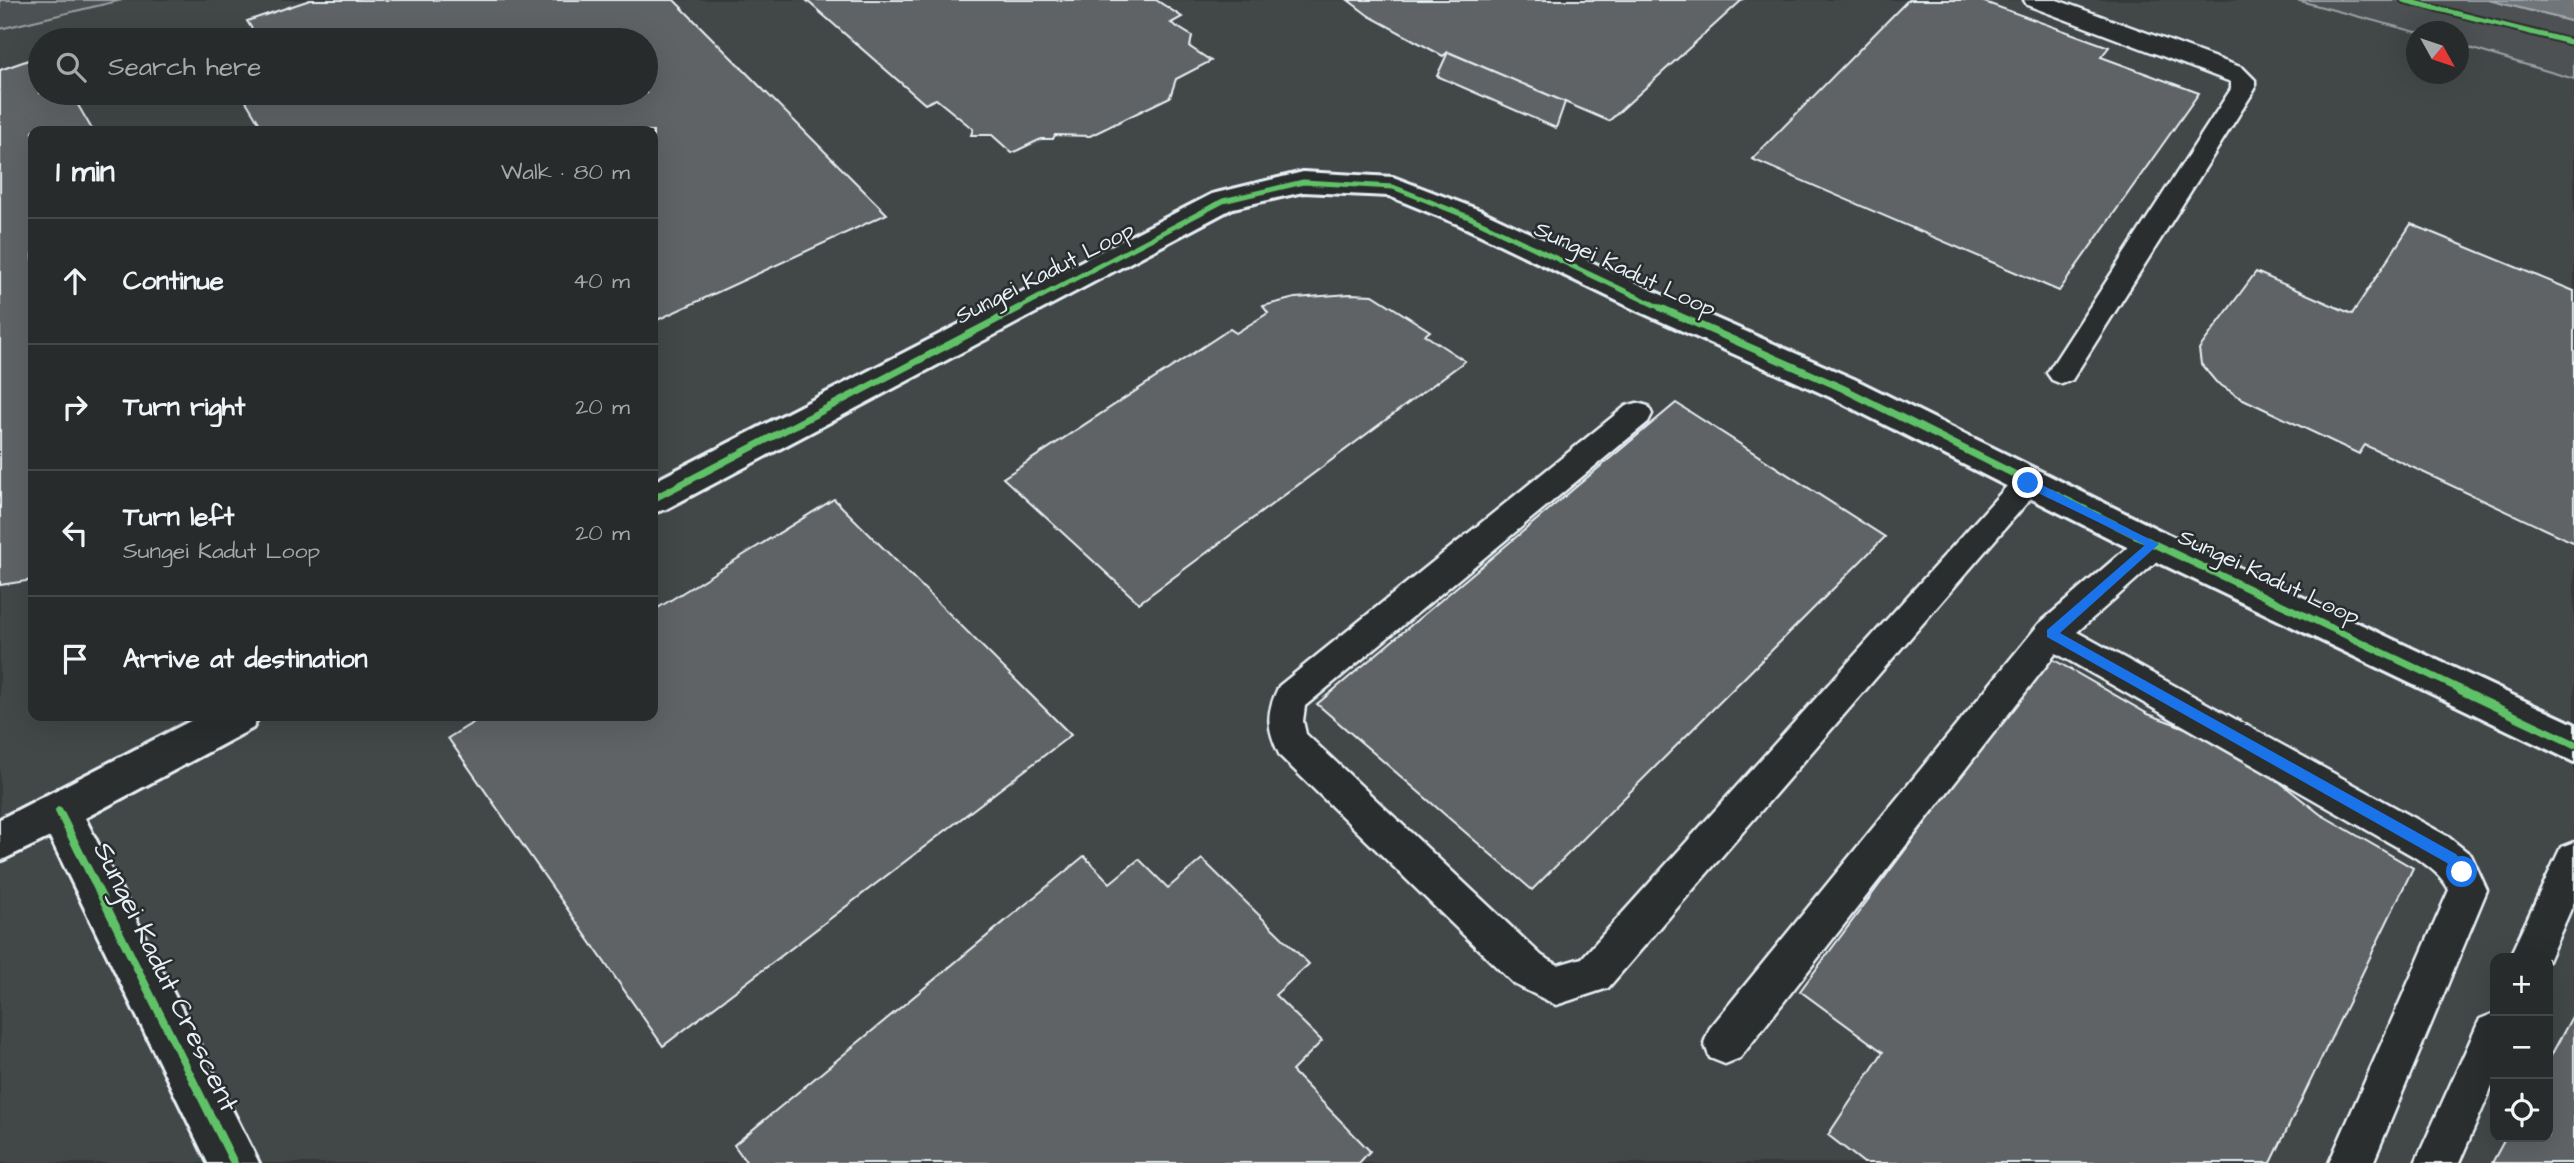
<!DOCTYPE html>
<html lang="en">
<head>
<meta charset="utf-8">
<style>
	body { margin:0; font-family:"Architects Daughter",sans-serif; background:#303334; color:#f1f3f6 }
	.controls { position:absolute; right:21px; bottom:21px; display:grid; overflow:hidden; border-radius:14px; box-shadow:0 7px 28px #0002 }
	.controls button { width:63px; height:63px; display:grid; place-items:center; padding:0; border:0; border-bottom:2px solid #444748; background:#282b2c; color:#f1f3f6; font:35px sans-serif }
	.compass { position:absolute; left:2406px; top:21px; width:63px; height:63px; border-radius:50%; background:#282b2c; box-shadow:0 7px 28px #0002; rotate:130deg }
	.stop { position:absolute; width:21px; height:21px; margin:-16px; border:5px solid #1a73e8; border-radius:50%; background:#fff }
	.stop.end { background:#1a73e8; border-color:#fff; box-shadow:0 2px 7px #0008 }
	.list { margin:0; padding:0; list-style:none }
	h2 { display:flex; justify-content:space-between; align-items:center; height:91px; margin:0; padding:0 28px; font-size:30px }
	h2 small { font-size:23px; font-weight:400; color:#a5a7a9 }
	.list li { display:grid; grid-template-columns:46px 1fr auto; gap:21px; align-items:center; box-sizing:border-box; height:126px; padding:0 28px; border-top:2px solid #444748 }
	.list b { display:block; font-size:26px; white-space:nowrap }
	.list p { margin:0; font-size:23px; white-space:nowrap; color:#a5a7a9 }
	.list em { font-size:23px; font-style:normal; color:#a5a7a9 }
	.icon { flex:none; width:38px; height:38px; fill:none; stroke:currentColor; stroke-width:2; stroke-linecap:round; stroke-linejoin:round }
	.map { position:relative; flex:none; width:2574px; height:1163px; overflow:hidden }
	.search { position:absolute; background:#282b2c; box-shadow:0 7px 28px #0002; left:28px; top:28px; width:630px; height:77px; display:flex; align-items:center; gap:18px; box-sizing:border-box; padding:0 24px; border-radius:38px; color:#a5a7a9; font-size:26px }
	.panel { position:absolute; background:#282b2c; box-shadow:0 7px 28px #0002; left:28px; top:126px; width:630px; height:595px; border-radius:14px }
	.map>svg:first-child { display:block }
	.built { fill:#424647; fill-rule:evenodd }
	.green { fill:#4d5152; stroke:#9aa1a5; stroke-width:2 }
	.water { fill:#707579; stroke:#a0a7ac; stroke-width:2 }
	.building { fill:#5f6365; stroke:#e8f1f8; stroke-width:2 }
	.lines { fill:none; stroke-linecap:round; stroke-linejoin:round }
	.service-casing { stroke:#e8f1f8; stroke-width:5 }
	.minor-casing { stroke:#e8f1f8; stroke-width:6 }
	.service { fill:#2a2d2e; fill-rule:evenodd }
	.minor { fill:#2a2d2e; fill-rule:evenodd }
	.cycleway-far2-casing { stroke:#2a2d2e; stroke-width:9 }
	.cycleway-far1-casing { stroke:#2a2d2e; stroke-width:11 }
	.cycleway-casing { stroke:#2a2d2e; stroke-width:12 }
	.cycleway-far2 { stroke:#61c268; stroke-width:5 }
	.cycleway-far1 { stroke:#61c268; stroke-width:7 }
	.cycleway { stroke:#61c268; stroke-width:8 }
	.route { fill:#1a73e8 }
	.labels { text-anchor:middle; dominant-baseline:central; stroke-width:5; stroke-linejoin:round; paint-order:stroke }
	.street-label { font-size:23px; fill:#e8f1f8; stroke:#2a2d2e }
	.near-street-label { font-size:28px; fill:#e8f1f8; stroke:#2a2d2e }
</style>
</head>
<body>
<div class="map">
<svg width="2574" height="1163" viewBox="0 0 2574 1163">
	<rect width="100%" height="100%" fill="#35393a"/>
	<filter id="ink" filterUnits="userSpaceOnUse"><feTurbulence type="fractalNoise" baseFrequency=".0143" numOctaves="2"/><feDisplacementMap in="SourceGraphic" scale="14" xChannelSelector="R" yChannelSelector="G"/><feConvolveMatrix kernelMatrix="1 2 1 2 8 2 1 2 1" color-interpolation-filters="sRGB"/></filter>
	<g filter="url(#ink)">
		<path class="built" d="M 122,0 L 2296,0 L 2416,32 L 2416,74 L 2458,74 L 2459,45 L 2574,79 L 2574,1163 L 0,1163 L 0,29 ZM 40,40 L 646,40 L 646,93 L 40,93 ZM 33,131 L 653,131 L 653,716 L 33,716 ZM 2495,958 L 2548,958 L 2548,1137 L 2495,1137 Z"/>
		<g class="green">
			<path d="M 0,0 L 122,0 L 0,29 Z"/>
			<path d="M 2296,0 L 2489,0 L 2574,22 L 2574,79 L 2459,45 L 2458,32 L 2416,32 Z"/>
		</g>
		<path class="water" d="M 2489,0 L 2574,0 L 2574,22 Z"/>
		<g class="building">
			<path d="M 310,0 L 674,0 L 887,214 L 653,322 L 653,131 L 264,131 L 241,93 L 646,93 L 646,40 L 259,40 L 247,21 Z"/>
			<path d="M 806,0 L 1156,0 L 1182,17 L 1171,23 L 1192,36 L 1190,47 L 1211,61 L 1176,79 L 1170,97 L 1090,136 L 1055,135 L 1053,139 L 1041,139 L 1012,153 L 992,135 L 971,135 L 973,129 L 936,99 L 925,104 Z"/>
			<path d="M 1348,0 L 1742,0 L 1609,121 L 1448,52 L 1443,56 L 1369,16 Z"/>
			<path d="M 1908,0 L 1979,0 L 2109,47 L 2101,57 L 2199,93 L 2059,291 L 1752,159 Z"/>
			<path d="M 1448,52 L 1565,102 L 1556,128 L 1437,76 Z"/>
			<path d="M 40,56 L 40,93 L 71,93 L 93,131 L 33,131 L 33,580 L 0,585 L 0,70 Z"/>
			<path d="M 2411,224 L 2574,291 L 2574,543 L 2365,445 L 2359,454 L 2241,398 L 2216,382 L 2201,364 L 2199,349 L 2256,272 L 2352,314 Z"/>
			<path d="M 1350,294 L 1373,295 L 1430,331 L 1425,335 L 1465,361 L 1139,603 L 1003,478 L 1230,329 L 1236,333 L 1268,313 L 1263,306 L 1295,298 Z"/>
			<path d="M 1676,403 L 1885,537 L 1532,890 L 1317,704 Z"/>
			<path d="M 834,499 L 1071,735 L 663,1046 L 448,738 L 484,716 L 653,716 L 653,611 Z"/>
			<path d="M 2049,657 L 2148,714 L 2207,736 L 2262,768 L 2320,814 L 2413,868 L 2271,1163 L 1864,1163 L 1828,1135 L 1883,1052 L 1800,991 Z"/>
			<path d="M 1084,856 L 1110,883 L 1139,859 L 1168,888 L 1202,859 L 1309,964 L 1275,995 L 1322,1041 L 1292,1071 L 1370,1151 L 1359,1163 L 747,1163 L 734,1145 Z"/>
			<path d="M 2574,1013 L 2574,1163 L 2492,1163 L 2506,1137 L 2548,1137 L 2548,1061 Z"/>
		</g>
		<g class="lines">
			<g class="service-casing">
				<g id="service">
					<path d="M 2024,0 L 2057,0 L 2243,68 L 2255,80 L 2255,89 L 2072,380 L 2062,384 L 2052,380 L 2047,373 L 2231,89 L 2231,82 L 2027,5 Z"/>
					<path d="M 1637,403 L 1648,406 L 1652,414 L 1648,422 L 1305,706 L 1303,721 L 1306,734 L 1542,956 L 1558,965 L 1582,958 L 2017,475 L 2028,471 L 2039,475 L 2044,483 L 1608,988 L 1556,1005 L 1514,984 L 1280,756 C 1267,729 1265,714 1279,686 L 1626,406 Z"/>
					<path d="M 2154,531 L 2166,535 L 2170,544 L 2166,553 L 2077,632 L 2447,836 L 2471,855 L 2487,890 L 2373,1163 L 2329,1163 L 2449,890 C 2441,874 2427,865 2413,856 L 2056,653 L 1740,1058 L 1725,1064 L 1710,1058 L 1704,1043 L 1710,1028 L 2039,624 L 2142,535 Z"/>
					<path d="M 2574,842 L 2574,902 L 2548,961 L 2548,958 L 2509,958 L 2561,847 Z"/>
					<path d="M 2495,1013 L 2495,1080 L 2459,1163 L 2415,1163 L 2480,1019 Z"/>
				</g>
			</g>
			<g class="minor-casing">
				<g id="minor">
					<path d="M 1303,172 L 1393,177 L 1482,211 L 1660,294 L 1854,379 L 2167,534 L 2574,724 L 2574,762 L 2141,554 L 1830,397 L 1636,310 L 1460,225 L 1389,196 L 1303,192 L 1233,208 L 666,509 L 653,513 L 653,482 L 1212,194 Z"/>
					<path d="M 200,716 L 259,716 L 253,728 L 85,818 L 259,1163 L 208,1163 L 50,837 L 0,861 L 0,819 Z"/>
				</g>
			</g>
			<use href="#service" class="service"/>
			<use href="#minor" class="minor"/>
			<g class="cycleway-far2-casing">
				<g id="cycleway-far2">
					<path d="M 2403,0 L 2574,43"/>
					<path d="M 1015,310 L 1223,201 L 1303,182 L 1393,187 L 1471,218 L 1665,310"/>
				</g>
			</g>
			<g class="cycleway-far1-casing">
				<g id="cycleway-far1">
					<path d="M 1661,308 L 1842,388 L 2154,544 L 2464,691"/>
					<path d="M 653,499 L 1019,308"/>
				</g>
			</g>
			<g class="cycleway-casing">
				<g id="cycleway">
					<path d="M 2460,690 L 2574,744"/>
					<path d="M 59,811 L 234,1163"/>
				</g>
			</g>
			<use href="#cycleway-far2" class="cycleway-far2"/>
			<use href="#cycleway-far1" class="cycleway-far1"/>
			<use href="#cycleway" class="cycleway"/>
		</g>
	</g>
	<path class="route" d="M 2024,480 L 2032,480 L 2159,544 L 2060,633 L 2456,854 L 2467,868 L 2467,876 L 2457,876 L 2447,863 L 2047,637 L 2047,630 L 2145,545 L 2024,486 Z"/>
	<g class="labels">
		<g class="street-label">
			<text transform="translate(1625 269) rotate(25)">Sungei Kadut Loop</text>
			<text transform="translate(1045 273) rotate(-27)">Sungei Kadut Loop</text>
			<text transform="translate(2269 577) rotate(25)">Sungei Kadut Loop</text>
		</g>
		<g class="near-street-label">
			<text transform="translate(166 977) rotate(64)">Sungei Kadut Crescent</text>
		</g>
	</g>
</svg>
<div class="controls">
<button>+</button>
<button>−</button>
<button><svg class="icon" aria-label="locate" viewBox="0 0 24 24"><circle cx="12" cy="12" r="6"/><path d="M12 2v4M12 18v4M2 12h4M18 12h4"/></svg></button>
</div>
<svg class="compass" viewBox="-18 -18 36 36"><path d="M0-13l5 13h-10z" fill="#e53935"/><path d="M0 13l5-13h-10z" fill="#a5a7a9"/></svg>
<div class="stop" style="left:2462px;top:872px"></div>
<div class="stop end" style="left:2028px;top:483px"></div>
<div class="search"><svg class="icon" aria-label="search" viewBox="0 0 24 24"><circle cx="10" cy="10" r="6"/><path d="M15 15l6 6"/></svg>Search here</div>
<section class="panel">
<h2>1 min<small>Walk · 80 m</small></h2>
<ul class="list">
<li><svg class="icon" aria-label="ahead" viewBox="0 0 24 24"><path d="M12 20V5M6 11l6-6 6 6"/></svg><div><b>Continue</b></div><em>40 m</em></li>
<li><svg class="icon" aria-label="right" viewBox="0 0 24 24"><path d="M7 20v-9h11M14 6l5 5-5 5"/></svg><div><b>Turn right</b></div><em>20 m</em></li>
<li><svg class="icon" aria-label="left" viewBox="0 0 24 24"><path d="M17 20v-9H6M10 6l-5 5 5 5"/></svg><div><b>Turn left</b><p>Sungei Kadut Loop</p></div><em>20 m</em></li>
<li><svg class="icon" aria-label="arrive" viewBox="0 0 24 24"><path d="M6 21V4h12l-3 4 3 4H6"/></svg><div><b>Arrive at destination</b></div></li>
</ul>
</section>
</div>
</body>
</html>
